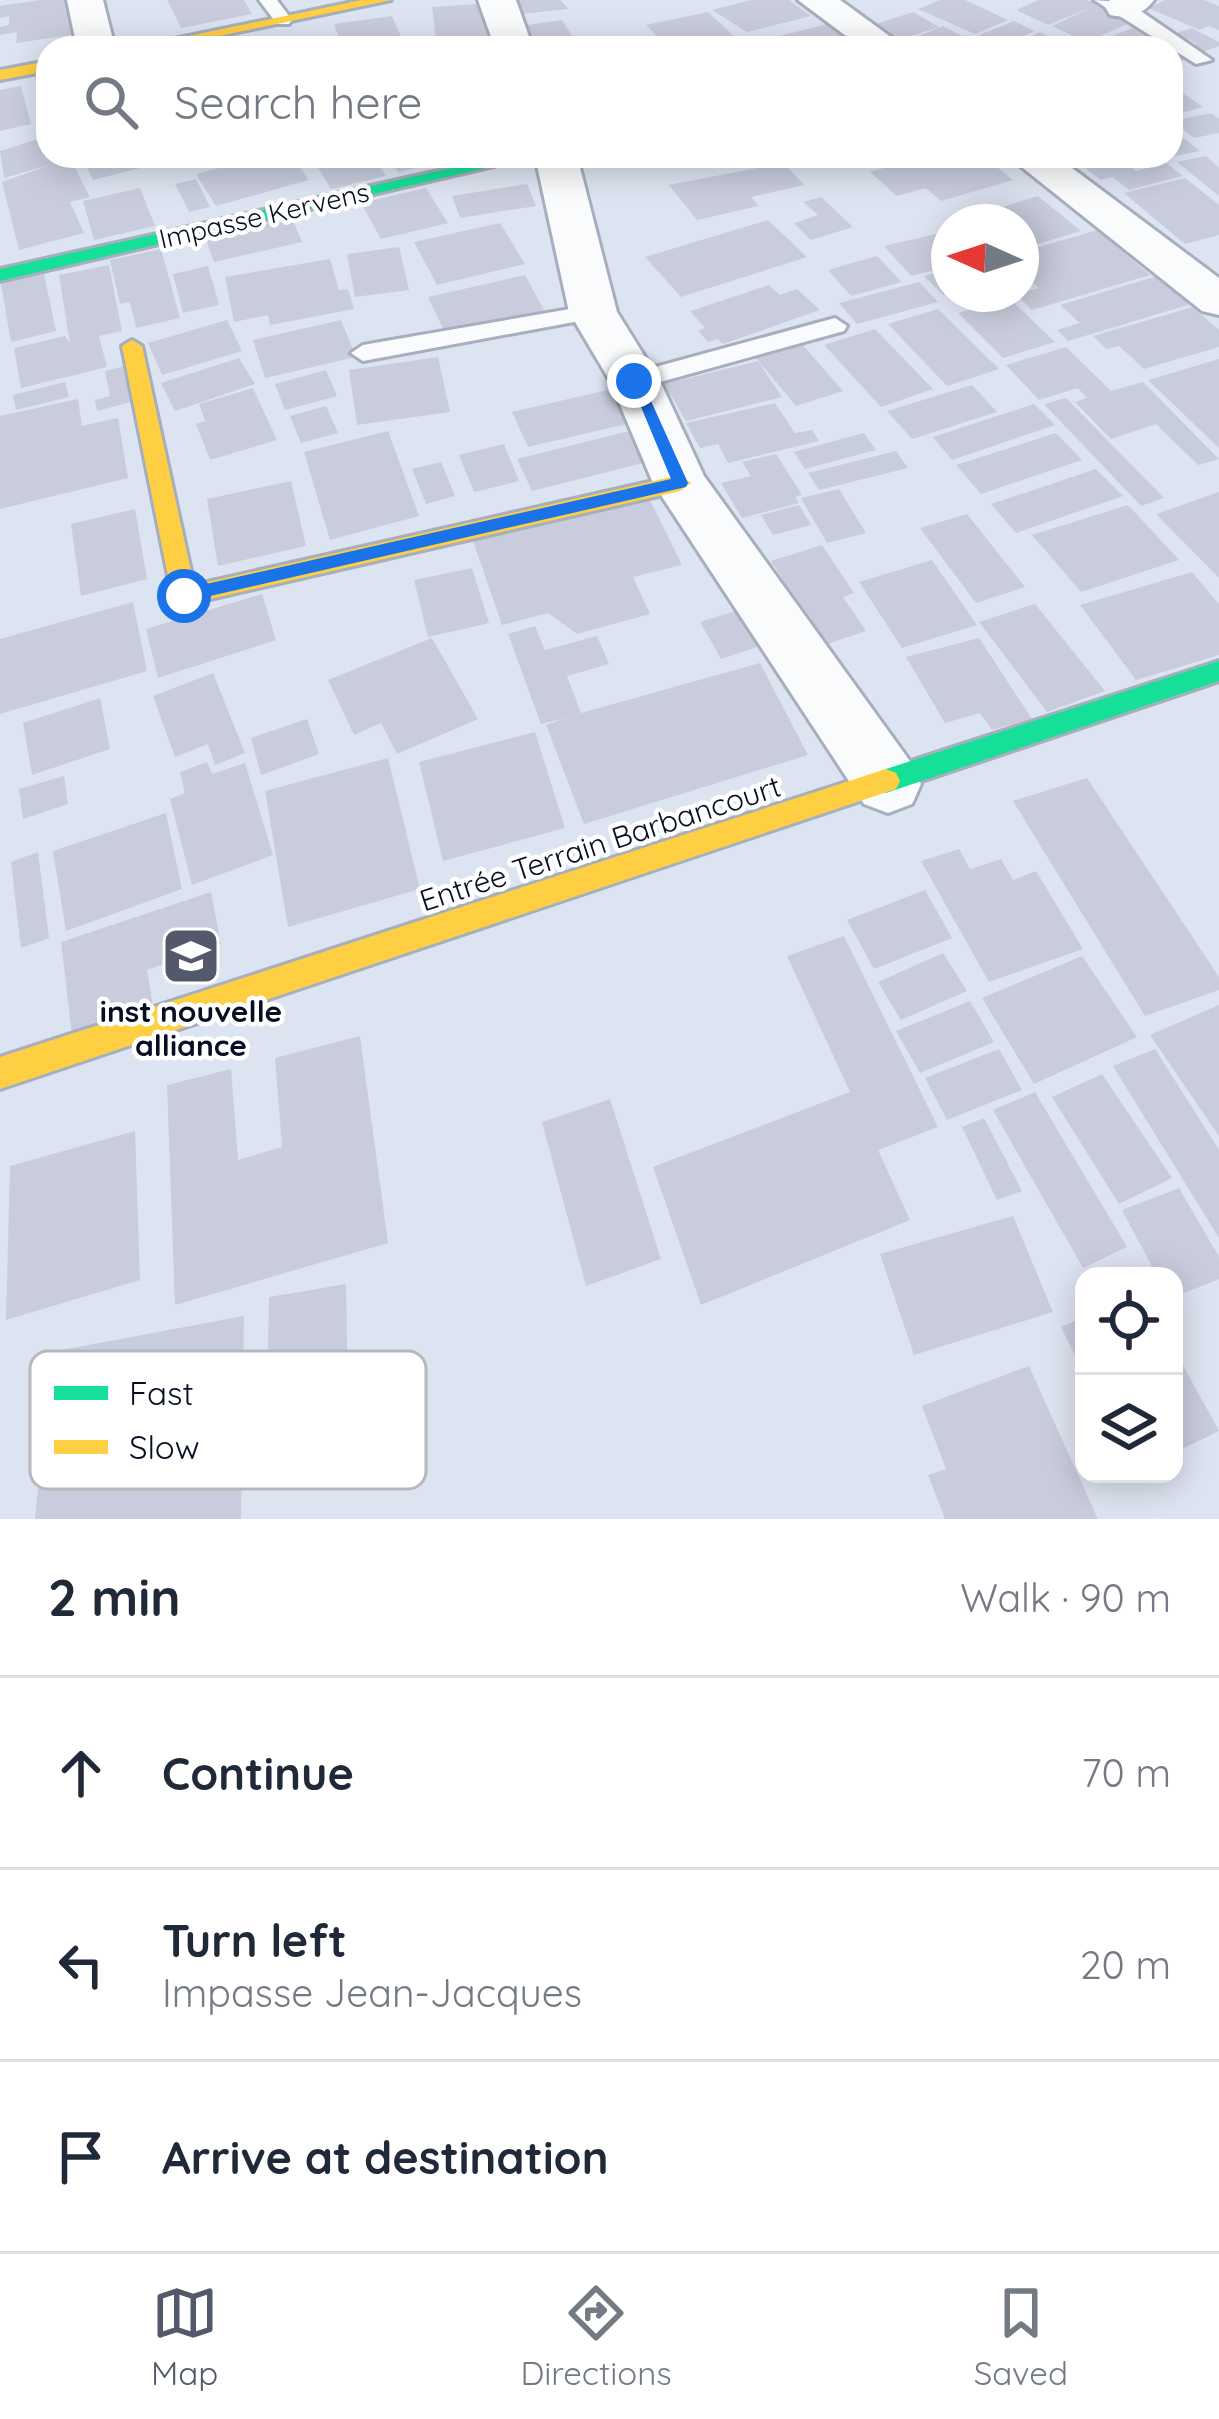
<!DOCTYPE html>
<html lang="en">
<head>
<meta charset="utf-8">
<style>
	body { margin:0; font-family:Quicksand,sans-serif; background:#f6f6f7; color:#1f2937 }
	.controls { position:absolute; right:36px; bottom:36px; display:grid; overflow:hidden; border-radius:24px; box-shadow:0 6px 30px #0003 }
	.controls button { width:108px; height:108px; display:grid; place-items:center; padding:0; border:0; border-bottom:3px solid #e0e1e3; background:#fff; color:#1f2937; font:60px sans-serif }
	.compass { position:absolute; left:931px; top:204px; width:108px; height:108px; border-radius:50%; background:#fff; box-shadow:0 6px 30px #0003; rotate:273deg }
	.stop { position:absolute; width:36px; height:36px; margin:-27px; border:9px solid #1a73e8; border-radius:50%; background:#fff }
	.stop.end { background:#1a73e8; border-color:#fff; box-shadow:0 3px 12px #0008 }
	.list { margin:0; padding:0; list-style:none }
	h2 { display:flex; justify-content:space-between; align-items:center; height:156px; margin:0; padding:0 48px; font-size:51px }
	h2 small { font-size:39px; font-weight:400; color:#747a83 }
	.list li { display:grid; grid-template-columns:78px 1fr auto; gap:36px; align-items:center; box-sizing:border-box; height:192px; padding:0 48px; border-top:3px solid #e0e1e3 }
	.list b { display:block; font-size:45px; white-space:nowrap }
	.list p { margin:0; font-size:39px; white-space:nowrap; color:#747a83 }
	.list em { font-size:39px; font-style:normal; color:#747a83 }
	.icon { flex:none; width:66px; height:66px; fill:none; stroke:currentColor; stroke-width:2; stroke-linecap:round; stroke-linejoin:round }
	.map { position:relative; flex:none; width:1219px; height:1519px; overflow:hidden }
	.search { position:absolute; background:#fff; box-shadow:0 6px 30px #0003; left:36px; right:36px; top:36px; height:132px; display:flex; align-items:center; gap:30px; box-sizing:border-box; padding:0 42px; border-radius:36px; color:#747a83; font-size:45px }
	.sheet { height:732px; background:#fff }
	nav { display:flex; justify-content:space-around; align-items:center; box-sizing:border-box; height:168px; border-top:3px solid #e0e1e3; background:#fff; font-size:33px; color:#747a83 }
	nav a { display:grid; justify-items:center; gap:6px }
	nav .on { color:#52596b }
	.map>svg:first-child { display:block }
	.building { fill:#c9ccdc }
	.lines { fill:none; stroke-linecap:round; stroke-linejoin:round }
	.lane-casing { stroke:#a7aebe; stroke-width:6 }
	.street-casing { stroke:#a7aebe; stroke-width:6 }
	.fast-casing { stroke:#a7aebe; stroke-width:6 }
	.slow-casing { stroke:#a7aebe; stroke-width:6 }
	.lane { fill:#fafbfd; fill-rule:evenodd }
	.street { fill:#fafbfd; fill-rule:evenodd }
	.fast { fill:#16e098; fill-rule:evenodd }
	.slow { fill:#ffcf43; fill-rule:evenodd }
	.route { fill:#1a73e8 }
	.labels { text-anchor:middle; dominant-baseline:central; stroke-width:9; stroke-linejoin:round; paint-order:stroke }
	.far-street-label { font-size:27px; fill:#070e23; stroke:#fff }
	.street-label { font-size:30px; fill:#070e23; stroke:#fff }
	.poi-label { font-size:30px; font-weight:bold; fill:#070e23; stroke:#fff }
	.key { fill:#fff; stroke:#b5b7bd; stroke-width:3 }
	.key-label { font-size:33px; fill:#070e23 }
</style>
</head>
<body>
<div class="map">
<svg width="1219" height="1519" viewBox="0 0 1219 1519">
	<rect width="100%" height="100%" fill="#dde4f1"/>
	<g class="building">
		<path d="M 40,0 L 72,0 L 77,34 L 16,43 L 17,32 L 0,35 L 0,27 L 9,25 L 9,16 L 0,18 L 0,6 Z"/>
		<path d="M 167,0 L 244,0 L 252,14 L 181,28 Z"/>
		<path d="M 507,0 L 560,0 L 569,9 L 521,14 Z"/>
		<path d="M 751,0 L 789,0 L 811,16 L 747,32 L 712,10 Z"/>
		<path d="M 940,0 L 965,0 L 1008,20 L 975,34 L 918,9 Z"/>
		<path d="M 1039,0 L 1087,0 L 1137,20 L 1086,42 L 1052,26 L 1092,7 L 1048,25 L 1016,10 Z"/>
		<path d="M 1165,0 L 1204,0 L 1219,6 L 1219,30 L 1209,26 L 1200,30 L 1148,8 Z"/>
		<path d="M 491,3 L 499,48 L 437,48 L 432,7 Z"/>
		<path d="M 708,12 L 739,41 L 708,48 L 669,48 L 646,25 Z"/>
		<path d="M 913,12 L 939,27 L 898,40 L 873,25 Z"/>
		<path d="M 392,16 L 406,48 L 343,48 L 334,24 Z"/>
		<path d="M 562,20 L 576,42 L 544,47 L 539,38 L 528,40 L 520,26 Z"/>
		<path d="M 1014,21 L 1035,31 L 1000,46 L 979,35 Z"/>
		<path d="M 827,24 L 848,41 L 819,48 L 769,48 L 760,41 Z"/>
		<path d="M 943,26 L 966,38 L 942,48 L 917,48 L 904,42 Z"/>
		<path d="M 1132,28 L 1192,56 L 1171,65 L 1171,48 L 1084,48 Z"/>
		<path d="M 1192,28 L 1219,42 L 1219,46 L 1200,53 L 1189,47 L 1197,44 L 1176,33 Z"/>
		<path d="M 1040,32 L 1054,39 L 1033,48 L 1005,48 Z"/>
		<path d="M 1171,85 L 1203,107 L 1174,115 Z"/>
		<path d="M 21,86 L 31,124 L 0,131 L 0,90 Z"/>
		<path d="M 1211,113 L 1219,119 L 1219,133 L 1194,138 L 1173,121 Z"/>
		<path d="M 1171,128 L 1200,151 L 1174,156 Z"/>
		<path d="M 48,136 L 48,156 L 69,156 L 90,197 L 70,202 L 84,233 L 19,250 L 2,182 L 53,164 L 4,178 L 0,151 Z"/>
		<path d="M 82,156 L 156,156 L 160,163 L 93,180 Z"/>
		<path d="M 262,156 L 292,156 L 309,180 L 216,206 L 196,174 Z"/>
		<path d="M 311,156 L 373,156 L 386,176 L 331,189 Z"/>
		<path d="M 388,156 L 458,156 L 458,158 L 398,172 Z"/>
		<path d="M 926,156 L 983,156 L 1013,180 L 941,201 L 926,188 L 897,196 L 870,172 Z"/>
		<path d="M 1206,156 L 1219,168 L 1219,196 L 1177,162 Z"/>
		<path d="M 1119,157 L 1136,171 L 1166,163 L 1183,176 L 1129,190 L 1113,177 L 1101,180 L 1084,167 Z"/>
		<path d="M 784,163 L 804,185 L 751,197 L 759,206 L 697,220 L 669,185 Z"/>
		<path d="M 1185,178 L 1219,205 L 1219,235 L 1185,244 L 1124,193 Z"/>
		<path d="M 196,179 L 210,207 L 189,212 L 175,184 Z"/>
		<path d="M 527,184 L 536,206 L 460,218 L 452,196 Z"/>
		<path d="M 140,188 L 155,226 L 94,240 L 83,201 Z"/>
		<path d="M 426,188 L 448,223 L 381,239 L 361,203 Z"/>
		<path d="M 1038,196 L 1081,231 L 1021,249 L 1021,222 L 954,222 Z"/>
		<path d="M 821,197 L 853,227 L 811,240 L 794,223 L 818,215 L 803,202 Z"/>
		<path d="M 292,218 L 302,242 L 214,262 L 205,237 Z"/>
		<path d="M 768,220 L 807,257 L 681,297 L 645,257 Z"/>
		<path d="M 500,223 L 525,264 L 437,285 L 414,242 Z"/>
		<path d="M 1098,230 L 1150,275 L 1032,310 L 1016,294 L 1039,288 L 1021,272 L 1021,252 Z"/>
		<path d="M 949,231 L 949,267 L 911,276 L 884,246 Z"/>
		<path d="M 399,247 L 409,290 L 355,297 L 347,254 Z"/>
		<path d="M 161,249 L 180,318 L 136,328 L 130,302 L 120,304 L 110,260 Z"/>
		<path d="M 877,256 L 902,282 L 851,296 L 828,270 Z"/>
		<path d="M 330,259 L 339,290 L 348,289 L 354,309 L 270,325 L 268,315 L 234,322 L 225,277 Z"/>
		<path d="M 109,265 L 122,331 L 99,336 L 107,367 L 21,388 L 14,348 L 65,336 L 70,344 L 59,275 Z"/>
		<path d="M 208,266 L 219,305 L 183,313 L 173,274 Z"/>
		<path d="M 949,269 L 949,294 L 943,295 L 924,276 Z"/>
		<path d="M 44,274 L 56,331 L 11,342 L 1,284 Z"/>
		<path d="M 525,275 L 544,310 L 445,333 L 428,297 Z"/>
		<path d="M 1157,276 L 1191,304 L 1068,341 L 1057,330 L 1080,323 L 1060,305 Z"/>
		<path d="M 919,282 L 938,302 L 857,324 L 839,303 Z"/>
		<path d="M 769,285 L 780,295 L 797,289 L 820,310 L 723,344 L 718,339 L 708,342 L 698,331 L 705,328 L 690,311 Z"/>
		<path d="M 1009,298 L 1055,342 L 1003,358 L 958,313 Z"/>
		<path d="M 1193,307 L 1219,330 L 1219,347 L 1144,369 L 1119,346 L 1106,349 L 1093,336 Z"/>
		<path d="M 938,309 L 999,369 L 947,386 L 888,324 Z"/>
		<path d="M 227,320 L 242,351 L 162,375 L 148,343 Z"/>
		<path d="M 341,320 L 356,357 L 265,378 L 253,340 Z"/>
		<path d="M 875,329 L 933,389 L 881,407 L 824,345 Z"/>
		<path d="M 801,343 L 843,391 L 796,406 L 755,357 Z"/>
		<path d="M 1066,347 L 1111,391 L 1143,382 L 1219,459 L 1198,465 L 1156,424 L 1111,439 L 1075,402 L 1087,398 L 1078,388 L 1039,400 L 1006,365 Z"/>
		<path d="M 438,357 L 450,412 L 357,425 L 349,370 Z"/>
		<path d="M 239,358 L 255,384 L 175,411 L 161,383 Z"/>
		<path d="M 1219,359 L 1219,448 L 1148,380 Z"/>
		<path d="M 758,361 L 782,397 L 686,421 L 664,384 Z"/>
		<path d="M 125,366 L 134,401 L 97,411 L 95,400 L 110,396 L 105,371 Z"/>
		<path d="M 326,370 L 337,396 L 285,410 L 275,384 Z"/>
		<path d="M 65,382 L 69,397 L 16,410 L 13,395 Z"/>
		<path d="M 972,385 L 997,412 L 912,439 L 887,411 Z"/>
		<path d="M 253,388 L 277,440 L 210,460 L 196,424 L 205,421 L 199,404 Z"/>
		<path d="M 612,389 L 631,423 L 528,447 L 512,412 Z"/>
		<path d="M 1066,398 L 1164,498 L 1141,506 L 1044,404 Z"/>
		<path d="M 78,399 L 82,426 L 118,418 L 128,478 L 0,509 L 0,416 Z"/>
		<path d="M 775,403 L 795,433 L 812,430 L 819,441 L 728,463 L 718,444 L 700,448 L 686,423 Z"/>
		<path d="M 1034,404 L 1055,425 L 952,460 L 933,437 Z"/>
		<path d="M 326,406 L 338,433 L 301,443 L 290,416 Z"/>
		<path d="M 637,429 L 655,460 L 532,491 L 517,459 Z"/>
		<path d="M 388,431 L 419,516 L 330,540 L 304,452 Z"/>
		<path d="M 864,433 L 876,450 L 805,469 L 794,452 Z"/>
		<path d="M 1056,433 L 1082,460 L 981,494 L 956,465 Z"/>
		<path d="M 504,444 L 519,481 L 474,492 L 459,455 Z"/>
		<path d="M 896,451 L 908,468 L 819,490 L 808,473 Z"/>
		<path d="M 776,454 L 802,495 L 795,497 L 799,503 L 742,518 L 721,483 L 751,476 L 742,462 Z"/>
		<path d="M 441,462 L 455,496 L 426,504 L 412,469 Z"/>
		<path d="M 1096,469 L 1123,496 L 1016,533 L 991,504 Z"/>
		<path d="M 291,481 L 306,546 L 218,566 L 207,499 Z"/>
		<path d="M 839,489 L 866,533 L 827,543 L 801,498 Z"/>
		<path d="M 1219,492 L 1219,578 L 1156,514 Z"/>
		<path d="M 649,498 L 682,565 L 633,577 L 650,614 L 577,634 L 548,613 L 502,625 L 473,541 Z"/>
		<path d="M 799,505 L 811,525 L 773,535 L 761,515 Z"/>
		<path d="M 1128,505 L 1179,560 L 1081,592 L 1032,535 Z"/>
		<path d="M 135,509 L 147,579 L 81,596 L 71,524 Z"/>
		<path d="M 967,514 L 1025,587 L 976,603 L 920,528 Z"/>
		<path d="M 822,545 L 854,593 L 843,597 L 866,631 L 824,645 L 771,561 Z"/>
		<path d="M 932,560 L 977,625 L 902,648 L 859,582 Z"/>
		<path d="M 472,568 L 489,623 L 428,637 L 414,580 Z"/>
		<path d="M 1192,572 L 1219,604 L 1219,655 L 1136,680 L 1080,605 Z"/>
		<path d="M 262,594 L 276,640 L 158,678 L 146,629 Z"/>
		<path d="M 133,602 L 147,671 L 0,714 L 0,639 Z"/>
		<path d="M 1035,604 L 1105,691 L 1047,712 L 979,622 Z"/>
		<path d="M 745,608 L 766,644 L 721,659 L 700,622 Z"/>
		<path d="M 535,626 L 545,650 L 597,636 L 609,664 L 567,676 L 581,713 L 760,663 L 808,755 L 584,824 L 546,725 L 565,718 L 541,724 L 508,634 Z"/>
		<path d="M 432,638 L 478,719 L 397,754 L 381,723 L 354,735 L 328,680 Z"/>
		<path d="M 979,638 L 1032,719 L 992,730 L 980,713 L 945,723 L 906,657 Z"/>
		<path d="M 213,673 L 245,753 L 215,765 L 208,744 L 175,757 L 153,696 Z"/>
		<path d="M 100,698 L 110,749 L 32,775 L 23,723 Z"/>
		<path d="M 307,719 L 319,754 L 261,775 L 251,738 Z"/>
		<path d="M 535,732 L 565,828 L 443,861 L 419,762 Z"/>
		<path d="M 388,758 L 420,889 L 288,927 L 265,791 Z"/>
		<path d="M 207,762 L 212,774 L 245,763 L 273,855 L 192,885 L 170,799 L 185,793 L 180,772 Z"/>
		<path d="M 64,776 L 68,804 L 23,819 L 19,789 Z"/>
		<path d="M 1087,778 L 1219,977 L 1219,990 L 1145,1016 L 1013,801 Z"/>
		<path d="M 166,813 L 182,889 L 66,931 L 53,851 Z"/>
		<path d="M 959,849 L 970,869 L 1001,859 L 1013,880 L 1036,871 L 1083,949 L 989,982 L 921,861 Z"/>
		<path d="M 38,852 L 49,938 L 21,948 L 11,862 Z"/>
		<path d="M 925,890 L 952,938 L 874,969 L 847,920 Z"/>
		<path d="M 211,892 L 221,944 L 147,970 L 153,1007 L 72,1035 L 61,942 Z"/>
		<path d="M 844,936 L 938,1127 L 878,1150 L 910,1220 L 701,1305 L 653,1167 L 850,1092 L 787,956 Z"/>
		<path d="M 943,953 L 967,991 L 901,1020 L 878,982 Z"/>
		<path d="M 1082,956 L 1137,1037 L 1034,1084 L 982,998 Z"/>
		<path d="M 970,1001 L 994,1042 L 920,1073 L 896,1031 Z"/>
		<path d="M 1219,1005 L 1219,1136 L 1150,1035 Z"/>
		<path d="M 360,1036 L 388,1243 L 175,1305 L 167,1085 L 231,1069 L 238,1160 L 282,1147 L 275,1058 Z"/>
		<path d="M 999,1049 L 1022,1090 L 947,1120 L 925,1078 Z"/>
		<path d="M 1155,1049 L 1219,1150 L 1219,1238 L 1113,1066 Z"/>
		<path d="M 1102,1074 L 1172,1178 L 1119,1204 L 1052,1097 Z"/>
		<path d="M 1035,1092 L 1127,1247 L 1083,1268 L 993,1110 Z"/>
		<path d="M 610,1099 L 661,1259 L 586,1286 L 542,1122 Z"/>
		<path d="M 984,1118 L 1022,1191 L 997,1200 L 962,1127 Z"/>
		<path d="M 135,1131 L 140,1280 L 6,1320 L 10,1166 Z"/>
		<path d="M 1179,1188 L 1219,1257 L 1219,1279 L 1174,1297 L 1174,1276 L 1157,1276 L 1122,1210 Z"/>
		<path d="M 1013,1216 L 1053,1312 L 914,1355 L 880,1254 Z"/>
		<path d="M 346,1284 L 349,1460 L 265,1476 L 269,1297 Z"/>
		<path d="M 244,1316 L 241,1519 L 35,1519 L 51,1352 Z"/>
		<path d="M 1084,1317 L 1084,1374 L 1061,1327 Z"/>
		<path d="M 1174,1349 L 1219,1431 L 1174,1453 Z"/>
		<path d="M 1029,1366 L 1098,1519 L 945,1519 L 928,1475 L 946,1469 L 922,1406 Z"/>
	</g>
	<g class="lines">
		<g class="lane-casing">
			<g id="lane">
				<path d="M 259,0 L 277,0 L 292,20 L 289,24 L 277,24 Z"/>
				<path d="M 1094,0 L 1129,3 L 1212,60 L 1196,64 Z"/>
				<path d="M 593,305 L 601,307 L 601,317 L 363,361 L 351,353 L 363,345 Z"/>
				<path d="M 835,318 L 847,326 L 844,331 L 635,389 L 622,381 L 626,375 Z"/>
			</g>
		</g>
		<g class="street-casing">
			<g id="street">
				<path d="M 67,0 L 103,0 L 115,48 L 77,48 Z"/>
				<path d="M 478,0 L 516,0 L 533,48 L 495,48 Z"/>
				<path d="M 798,0 L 840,0 L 906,48 L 862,48 Z"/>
				<path d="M 1110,0 L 1154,0 C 1143,15 1127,19 1110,15 L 1105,7 Z"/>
				<path d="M 535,156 L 577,156 L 617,312 L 660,381 L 704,476 L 912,764 L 921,784 L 912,804 L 888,813 L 864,804 L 653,483 L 610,381 L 569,312 Z"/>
				<path d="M 1008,156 L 1056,156 L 1219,278 L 1219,315 L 1202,311 Z"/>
			</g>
		</g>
		<g class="fast-casing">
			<g id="fast">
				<path d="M 505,156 L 537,156 L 0,281 L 0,269 Z"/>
				<path d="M 1219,661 L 1219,681 L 886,793 L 876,789 L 872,781 L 876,773 L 886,769 Z"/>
			</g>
		</g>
		<g class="slow-casing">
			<g id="slow">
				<path d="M 362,0 L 391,0 L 162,48 L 131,48 Z"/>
				<path d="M 48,61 L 48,71 L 0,80 L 0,70 Z"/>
				<path d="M 132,340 L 142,346 L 194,585 L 680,475 L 691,483 L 680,491 L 184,605 L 172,596 L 122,346 Z"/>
				<path d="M 886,769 L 896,773 L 900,781 L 896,789 L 0,1089 L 0,1057 Z"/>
			</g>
		</g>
		<use href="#lane" class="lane"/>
		<use href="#street" class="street"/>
		<use href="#fast" class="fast"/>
		<use href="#slow" class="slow"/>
	</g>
	<path class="route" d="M 629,378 L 642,381 L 688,483 L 686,487 L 184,602 L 175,596 L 184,589 L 671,479 Z"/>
	<defs>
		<g id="school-square" transform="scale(3)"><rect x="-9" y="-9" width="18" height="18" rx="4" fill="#52596b" stroke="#fff"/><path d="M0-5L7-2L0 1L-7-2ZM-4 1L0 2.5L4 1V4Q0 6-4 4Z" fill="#fff"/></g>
	</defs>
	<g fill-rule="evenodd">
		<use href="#school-square" x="191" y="956"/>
	</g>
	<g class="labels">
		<g class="far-street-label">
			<text transform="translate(264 215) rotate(-13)">Impasse Kervens</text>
		</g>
		<g class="street-label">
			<text transform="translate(600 843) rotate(-18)">Entrée Terrain Barbancourt</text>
		</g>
		<g class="poi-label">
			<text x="191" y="1011">inst nouvelle<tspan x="191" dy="34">alliance</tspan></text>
		</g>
	</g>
	<rect x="30" y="1351" width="396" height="138" rx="18" class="key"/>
	<rect x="54" y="1386" width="54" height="14" fill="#16e098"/>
	<rect x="54" y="1440" width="54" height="14" fill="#ffcf43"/>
	<g class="key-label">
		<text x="129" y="1405">Fast</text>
		<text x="129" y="1459">Slow</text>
	</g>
</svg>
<div class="controls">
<button><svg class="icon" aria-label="locate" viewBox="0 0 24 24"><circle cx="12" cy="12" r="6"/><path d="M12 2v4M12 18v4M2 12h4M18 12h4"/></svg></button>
<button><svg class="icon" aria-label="layers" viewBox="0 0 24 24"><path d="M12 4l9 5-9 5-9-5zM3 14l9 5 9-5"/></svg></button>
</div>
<svg class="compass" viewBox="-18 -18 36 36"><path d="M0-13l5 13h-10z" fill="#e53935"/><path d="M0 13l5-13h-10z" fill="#747a83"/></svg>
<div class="stop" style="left:184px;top:596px"></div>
<div class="stop end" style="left:634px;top:381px"></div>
<div class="search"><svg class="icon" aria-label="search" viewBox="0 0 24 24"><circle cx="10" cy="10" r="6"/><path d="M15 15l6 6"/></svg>Search here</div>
</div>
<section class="sheet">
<h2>2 min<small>Walk · 90 m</small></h2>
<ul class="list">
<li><svg class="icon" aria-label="ahead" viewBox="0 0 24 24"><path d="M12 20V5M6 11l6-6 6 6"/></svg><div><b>Continue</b></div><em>70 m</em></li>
<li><svg class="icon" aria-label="left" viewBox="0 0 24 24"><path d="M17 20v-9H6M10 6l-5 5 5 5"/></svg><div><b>Turn left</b><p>Impasse Jean-Jacques</p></div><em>20 m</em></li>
<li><svg class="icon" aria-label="arrive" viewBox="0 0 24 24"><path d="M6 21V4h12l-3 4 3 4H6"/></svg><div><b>Arrive at destination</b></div></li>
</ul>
</section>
<nav>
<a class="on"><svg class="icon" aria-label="map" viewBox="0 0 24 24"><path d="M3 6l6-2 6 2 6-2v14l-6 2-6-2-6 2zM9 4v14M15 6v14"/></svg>Map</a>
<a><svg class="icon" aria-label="directions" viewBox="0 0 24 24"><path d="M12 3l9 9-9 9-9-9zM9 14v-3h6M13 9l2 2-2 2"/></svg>Directions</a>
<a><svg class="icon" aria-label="saved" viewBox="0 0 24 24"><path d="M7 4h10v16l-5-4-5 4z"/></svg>Saved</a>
</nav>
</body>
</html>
